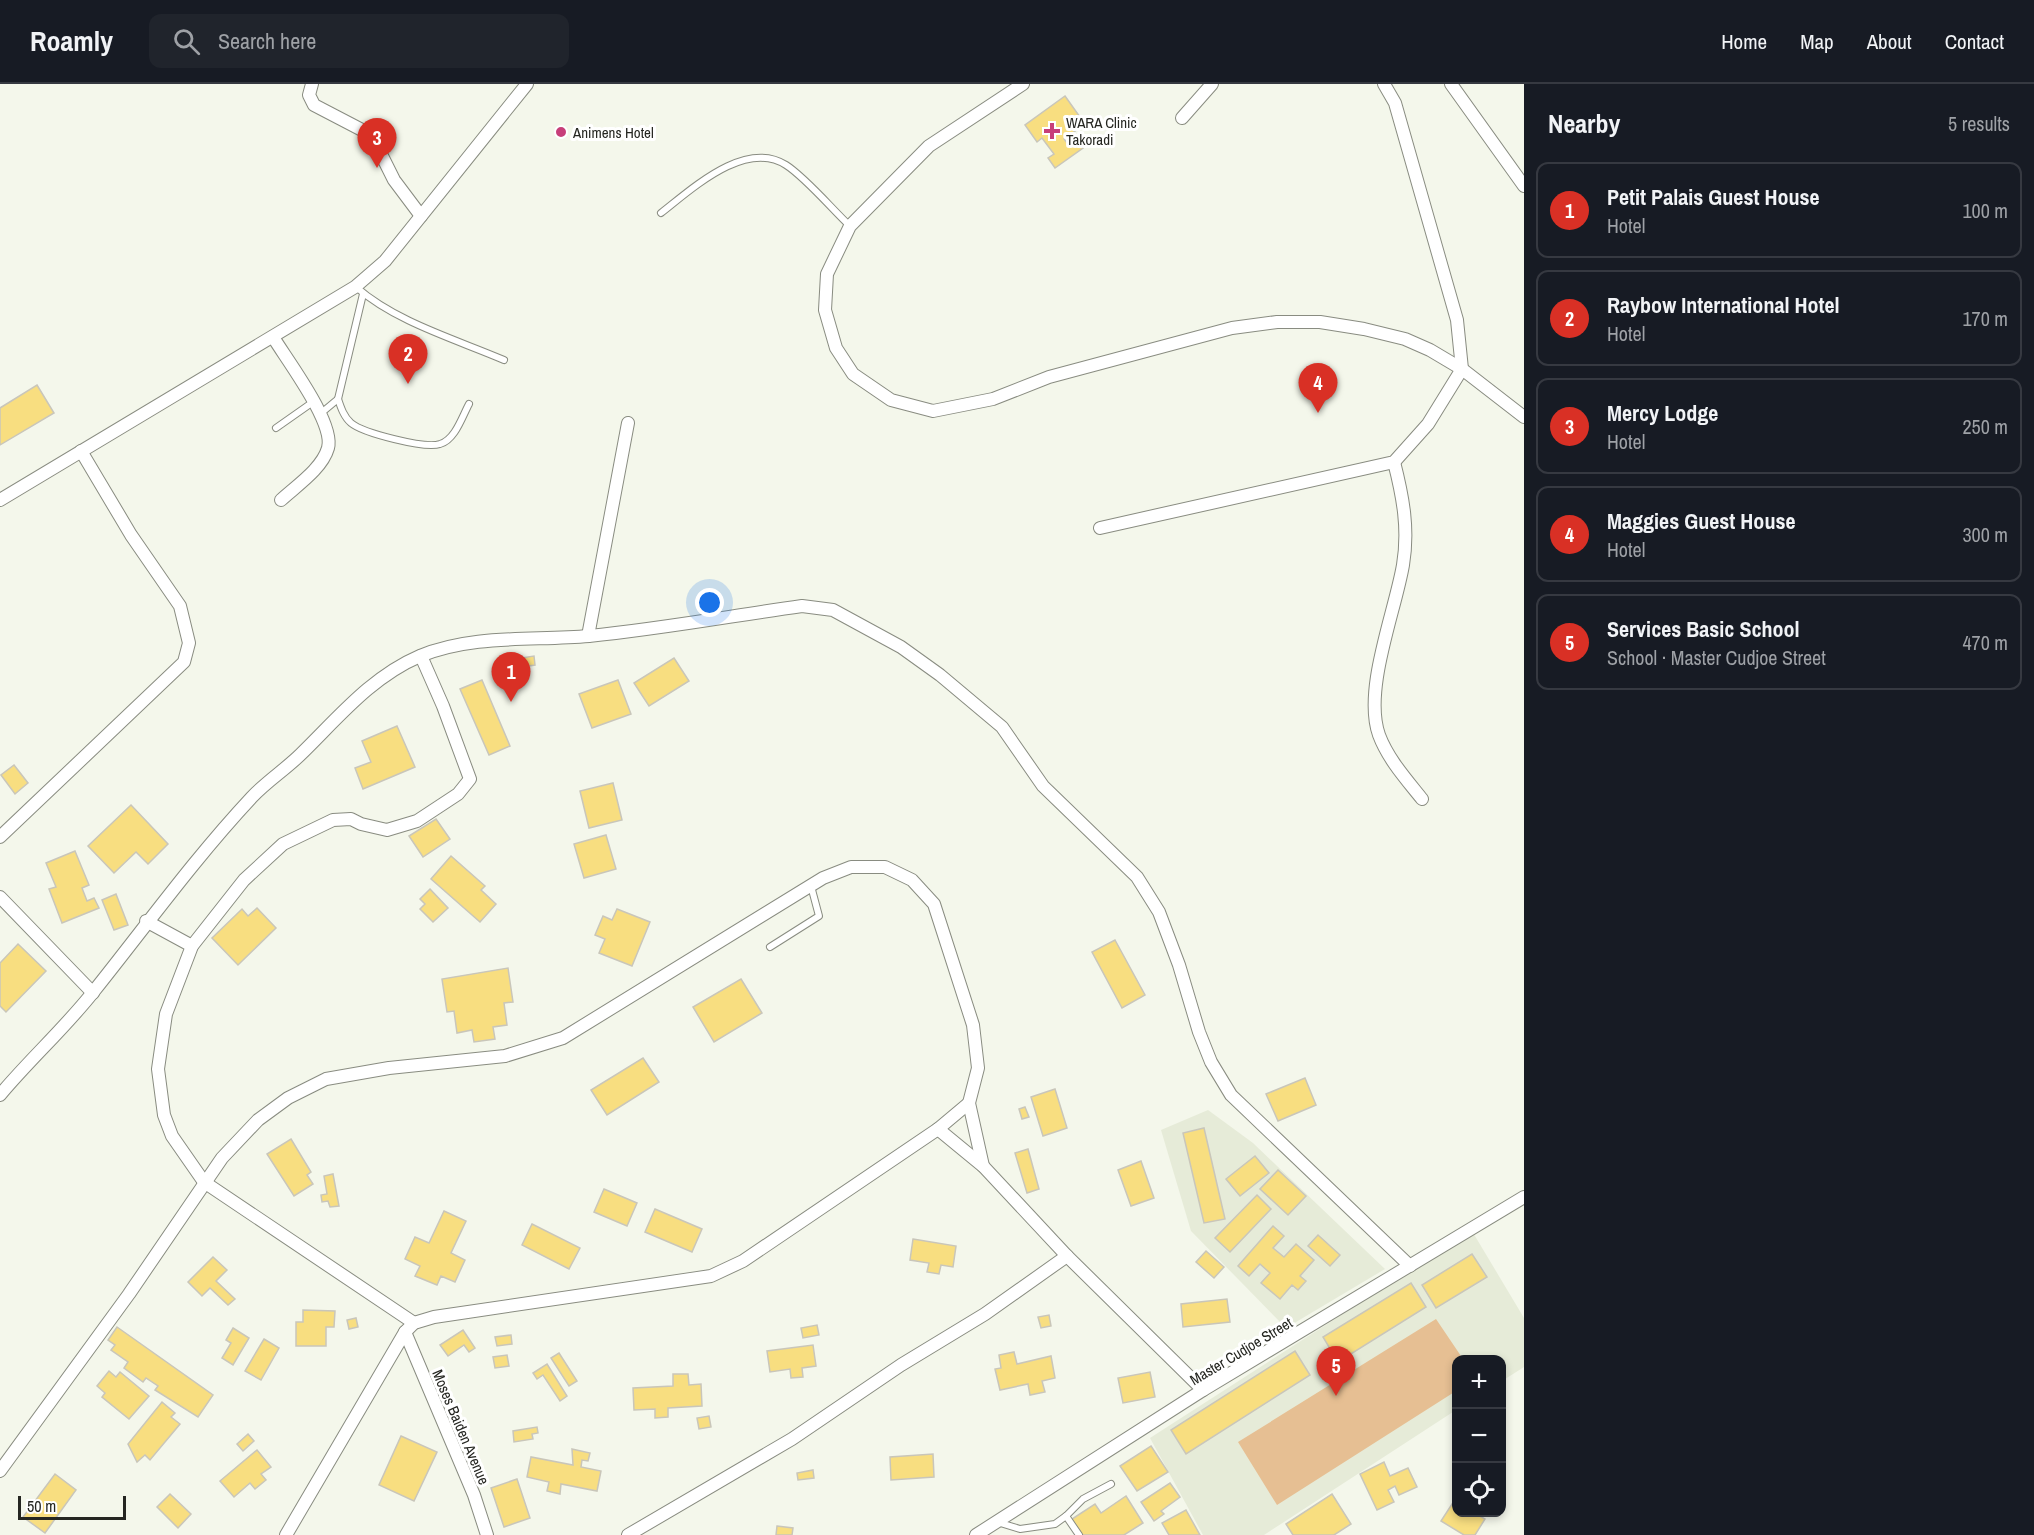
<!DOCTYPE html>
<html lang="en">
<head>
<meta charset="utf-8">
<style>
	body { margin:0; font-family:"Archivo Narrow",sans-serif; background:#20242c; color:#f1f3f6 }
	.controls { position:absolute; right:18px; bottom:18px; display:grid; overflow:hidden; border-radius:12px; box-shadow:0 3px 9px #0003 }
	.controls button { width:54px; height:54px; display:grid; place-items:center; padding:0; border:0; border-bottom:2px solid #363941; background:#171b24; color:#f1f3f6; font:30px sans-serif }
	.scale { position:absolute; left:18px; bottom:15px; width:108px; box-sizing:border-box; padding-left:6px; border:3px solid #252621; border-top:0; font-size:16px; line-height:21px; white-space:nowrap; color:#252621; -webkit-text-stroke:4px #fff; paint-order:stroke }
	.you { position:absolute; left:710px; top:519px; width:21px; height:21px; margin:-15px; border:4px solid #fff; border-radius:50%; background:#1a73e8; box-shadow:0 0 0 9px #1a73e833 }
	.badge { display:grid; place-items:center; width:39px; height:39px; border-radius:50%; background:#d93025; color:#fff; font-size:20px; font-weight:700 }
	.pin { position:absolute; translate:-50% -50px; filter:drop-shadow(0 2px 3px #0008) }
	.pin::after { content:''; position:absolute; top:32px; width:21px; height:18px; background:inherit; clip-path:polygon(0 0,100% 0,50% 100%) }
	.list { margin:0; padding:0; list-style:none }
	h2 { display:flex; justify-content:space-between; align-items:center; height:78px; margin:0; padding:0 24px; font-size:26px }
	h2 small { font-size:20px; font-weight:400; color:#9ea1a6 }
	.list li { display:grid; grid-template-columns:39px 1fr auto; gap:18px; align-items:center; box-sizing:border-box; height:96px; margin:0 12px 12px; padding:0 12px; border:2px solid #363941; border-radius:12px }
	.list b { display:block; font-size:22px; white-space:nowrap }
	.list p { margin:0; font-size:20px; white-space:nowrap; color:#9ea1a6 }
	.list em { font-size:20px; font-style:normal; color:#9ea1a6 }
	.icon { flex:none; width:33px; height:33px; fill:none; stroke:currentColor; stroke-width:2; stroke-linecap:round; stroke-linejoin:round }
	.map { position:relative; flex:none; width:1524px; height:1451px; overflow:hidden }
	header { display:flex; align-items:center; gap:36px; box-sizing:border-box; height:84px; padding:0 30px; background:#171b24; border-bottom:2px solid #363941 }
	header strong { font-size:28px }
	nav { display:flex; gap:33px; margin-inline-start:auto; font-size:21px }
	.search { width:420px; height:54px; background:#20242c; display:flex; align-items:center; gap:15px; box-sizing:border-box; padding:0 21px; border-radius:12px; color:#9ea1a6; font-size:22px }
	main { display:flex }
	aside { flex:1; background:#171b24 }
	.map>svg:first-child { display:block }
	.built { fill:#e6ebd8 }
	.grass { fill:#e6bf93 }
	.building { fill:#f8de80; stroke:#c9c6ba; stroke-width:1.5 }
	.lines { fill:none; stroke-linecap:round; stroke-linejoin:round }
	.lane-casing { stroke:#898c81; stroke-width:8 }
	.street-casing { stroke:#898c81; stroke-width:14 }
	.lane { stroke:#fff; stroke-width:6 }
	.street { stroke:#fff; stroke-width:12 }
	.poi-dot { fill:#c73e79; stroke:#fff; stroke-width:2 }
	.labels { text-anchor:middle; dominant-baseline:central; stroke-width:6; stroke-linejoin:round; paint-order:stroke }
	.poi-label { font-size:15px; fill:#252621; stroke:#fff; text-anchor:start }
	.street-label { font-size:15px; fill:#252621; stroke:#fff }
</style>
</head>
<body>
<header>
<strong>Roamly</strong>
<div class="search"><svg class="icon" aria-label="search" viewBox="0 0 24 24"><circle cx="10" cy="10" r="6"/><path d="M15 15l6 6"/></svg>Search here</div>
<nav><a>Home</a><a>Map</a><a>About</a><a>Contact</a></nav>
</header>
<main>
<div class="map">
<svg width="1524" height="1451" viewBox="0 0 1524 1451">
	<rect width="100%" height="100%" fill="#f4f7eb"/>
	<g class="built">
		<path d="M 1208,1026 L 1253,1059 L 1385,1185 L 1286,1244 L 1191,1147 L 1161,1046 Z"/>
		<path d="M 1472,1147 L 1524,1234 L 1524,1283 L 1502,1297 L 1502,1276 L 1456,1276 L 1456,1326 L 1264,1451 L 1203,1451 L 1150,1354 Z"/>
	</g>
	<path class="grass" d="M 1436,1235 L 1463,1275 L 1456,1276 L 1456,1307 L 1277,1421 L 1238,1358 Z"/>
	<g class="building">
		<path d="M 1065,12 L 1085,40 L 1064,55 L 1067,59 L 1074,53 L 1083,64 L 1055,84 L 1048,74 L 1054,70 L 1042,54 L 1037,58 L 1025,41 Z"/>
		<path d="M 37,301 L 54,329 L 0,361 L 0,324 Z"/>
		<path d="M 534,572 L 535,581 L 509,585 L 508,576 Z"/>
		<path d="M 674,574 L 689,597 L 649,622 L 634,599 Z"/>
		<path d="M 482,596 L 510,662 L 489,671 L 460,605 Z"/>
		<path d="M 618,596 L 631,630 L 592,644 L 579,610 Z"/>
		<path d="M 397,642 L 415,683 L 363,705 L 355,684 L 371,678 L 362,657 Z"/>
		<path d="M 14,681 L 28,699 L 15,710 L 1,691 Z"/>
		<path d="M 613,699 L 622,736 L 589,744 L 580,707 Z"/>
		<path d="M 131,721 L 168,760 L 148,780 L 136,768 L 114,789 L 88,762 Z"/>
		<path d="M 436,735 L 450,755 L 423,773 L 409,752 Z"/>
		<path d="M 606,751 L 616,785 L 584,794 L 574,760 Z"/>
		<path d="M 75,767 L 89,801 L 82,804 L 87,817 L 94,814 L 99,824 L 62,839 L 49,805 L 56,803 L 46,779 Z"/>
		<path d="M 451,772 L 485,802 L 481,806 L 496,820 L 480,838 L 431,795 Z"/>
		<path d="M 430,805 L 448,824 L 433,838 L 420,825 L 425,820 L 420,815 Z"/>
		<path d="M 116,810 L 128,841 L 114,846 L 102,816 Z"/>
		<path d="M 257,824 L 276,844 L 238,881 L 212,854 L 242,825 L 248,832 Z"/>
		<path d="M 617,825 L 650,838 L 632,882 L 599,869 L 605,855 L 595,851 L 603,832 L 612,836 Z"/>
		<path d="M 1115,856 L 1145,911 L 1122,924 L 1092,868 Z"/>
		<path d="M 18,860 L 46,887 L 6,928 L 0,922 L 0,879 Z"/>
		<path d="M 508,884 L 513,918 L 504,919 L 507,941 L 493,943 L 495,955 L 474,958 L 472,946 L 457,949 L 454,927 L 447,928 L 442,895 Z"/>
		<path d="M 741,895 L 762,929 L 714,958 L 693,923 Z"/>
		<path d="M 643,974 L 659,998 L 607,1031 L 591,1006 Z"/>
		<path d="M 1305,994 L 1316,1021 L 1278,1037 L 1266,1010 Z"/>
		<path d="M 1055,1005 L 1067,1044 L 1043,1052 L 1031,1013 Z"/>
		<path d="M 1025,1023 L 1029,1033 L 1022,1035 L 1019,1025 Z"/>
		<path d="M 1204,1044 L 1225,1135 L 1204,1139 L 1183,1049 Z"/>
		<path d="M 291,1055 L 311,1088 L 307,1091 L 313,1100 L 294,1112 L 267,1070 Z"/>
		<path d="M 1028,1065 L 1039,1105 L 1027,1109 L 1015,1069 Z"/>
		<path d="M 1255,1072 L 1269,1089 L 1240,1112 L 1226,1095 Z"/>
		<path d="M 1141,1077 L 1154,1114 L 1131,1122 L 1118,1086 Z"/>
		<path d="M 1278,1086 L 1306,1112 L 1288,1131 L 1260,1105 Z"/>
		<path d="M 333,1090 L 339,1122 L 330,1123 L 328,1117 L 322,1118 L 321,1111 L 327,1110 L 324,1092 Z"/>
		<path d="M 604,1105 L 637,1119 L 627,1142 L 594,1128 Z"/>
		<path d="M 1257,1111 L 1271,1125 L 1230,1168 L 1215,1154 Z"/>
		<path d="M 655,1125 L 702,1145 L 692,1168 L 645,1148 Z"/>
		<path d="M 444,1127 L 466,1137 L 451,1169 L 465,1176 L 455,1198 L 441,1192 L 437,1201 L 415,1192 L 420,1182 L 405,1175 L 415,1153 L 429,1159 Z"/>
		<path d="M 532,1140 L 580,1164 L 569,1185 L 522,1161 Z"/>
		<path d="M 1273,1142 L 1284,1152 L 1273,1164 L 1284,1173 L 1296,1160 L 1314,1176 L 1300,1192 L 1306,1197 L 1298,1206 L 1292,1201 L 1280,1215 L 1261,1199 L 1270,1189 L 1260,1180 L 1249,1192 L 1238,1182 Z"/>
		<path d="M 1318,1151 L 1340,1171 L 1330,1182 L 1308,1162 Z"/>
		<path d="M 913,1155 L 956,1162 L 953,1183 L 941,1181 L 939,1190 L 927,1188 L 929,1179 L 910,1176 Z"/>
		<path d="M 1206,1167 L 1224,1183 L 1214,1194 L 1196,1178 Z"/>
		<path d="M 1472,1170 L 1487,1193 L 1436,1224 L 1422,1201 Z"/>
		<path d="M 213,1173 L 227,1186 L 216,1197 L 235,1215 L 228,1221 L 210,1204 L 202,1212 L 188,1198 Z"/>
		<path d="M 1411,1199 L 1426,1223 L 1338,1278 L 1323,1253 Z"/>
		<path d="M 1227,1215 L 1230,1238 L 1183,1243 L 1181,1220 Z"/>
		<path d="M 303,1226 L 335,1227 L 334,1243 L 326,1243 L 326,1262 L 296,1262 L 296,1238 L 303,1238 Z"/>
		<path d="M 1049,1231 L 1051,1242 L 1041,1244 L 1038,1233 Z"/>
		<path d="M 356,1234 L 358,1243 L 349,1245 L 347,1236 Z"/>
		<path d="M 817,1241 L 819,1251 L 803,1254 L 801,1244 Z"/>
		<path d="M 117,1243 L 213,1311 L 198,1333 L 155,1306 L 158,1302 L 146,1294 L 143,1298 L 124,1284 L 128,1278 L 111,1266 L 115,1261 L 108,1256 Z"/>
		<path d="M 233,1244 L 249,1254 L 233,1281 L 222,1274 L 231,1259 L 226,1256 Z"/>
		<path d="M 463,1246 L 475,1264 L 469,1268 L 464,1261 L 448,1272 L 440,1261 Z"/>
		<path d="M 511,1251 L 512,1260 L 497,1262 L 495,1253 Z"/>
		<path d="M 264,1255 L 279,1264 L 261,1296 L 245,1287 Z"/>
		<path d="M 813,1261 L 816,1282 L 802,1284 L 803,1293 L 791,1294 L 790,1285 L 770,1288 L 767,1267 Z"/>
		<path d="M 1295,1267 L 1310,1291 L 1186,1370 L 1171,1346 Z"/>
		<path d="M 1014,1268 L 1017,1280 L 1051,1272 L 1055,1294 L 1042,1297 L 1045,1308 L 1030,1311 L 1028,1300 L 1000,1306 L 995,1285 L 1001,1284 L 999,1271 Z"/>
		<path d="M 559,1269 L 577,1297 L 569,1302 L 551,1274 Z"/>
		<path d="M 507,1271 L 509,1282 L 495,1284 L 493,1273 Z"/>
		<path d="M 547,1280 L 567,1312 L 560,1317 L 543,1291 L 537,1295 L 533,1289 Z"/>
		<path d="M 109,1287 L 116,1293 L 120,1288 L 149,1312 L 129,1335 L 102,1313 L 105,1309 L 97,1302 Z"/>
		<path d="M 1150,1288 L 1155,1313 L 1123,1319 L 1118,1294 Z"/>
		<path d="M 673,1290 L 688,1290 L 689,1301 L 701,1300 L 702,1322 L 668,1324 L 668,1333 L 655,1334 L 655,1325 L 634,1326 L 633,1304 L 673,1302 Z"/>
		<path d="M 162,1318 L 175,1329 L 171,1333 L 180,1340 L 150,1376 L 145,1371 L 137,1378 L 128,1360 Z"/>
		<path d="M 709,1332 L 711,1343 L 699,1345 L 697,1334 Z"/>
		<path d="M 537,1343 L 538,1349 L 532,1350 L 533,1355 L 514,1358 L 513,1347 Z"/>
		<path d="M 248,1350 L 254,1357 L 243,1367 L 237,1360 Z"/>
		<path d="M 401,1352 L 437,1368 L 414,1417 L 379,1401 Z"/>
		<path d="M 1151,1362 L 1168,1388 L 1137,1407 L 1120,1382 Z"/>
		<path d="M 572,1365 L 590,1369 L 588,1377 L 582,1376 L 581,1383 L 601,1387 L 597,1407 L 561,1400 L 560,1410 L 547,1407 L 549,1398 L 527,1393 L 531,1373 L 573,1381 Z"/>
		<path d="M 257,1366 L 271,1383 L 261,1390 L 266,1396 L 255,1405 L 250,1399 L 234,1413 L 220,1397 Z"/>
		<path d="M 933,1370 L 934,1393 L 891,1396 L 890,1373 Z"/>
		<path d="M 1384,1378 L 1390,1392 L 1408,1384 L 1417,1403 L 1399,1411 L 1395,1402 L 1388,1406 L 1394,1418 L 1377,1426 L 1360,1390 Z"/>
		<path d="M 813,1386 L 814,1394 L 798,1396 L 797,1389 Z"/>
		<path d="M 55,1390 L 76,1406 L 45,1449 L 23,1433 Z"/>
		<path d="M 517,1395 L 530,1434 L 504,1443 L 491,1404 Z"/>
		<path d="M 1170,1399 L 1180,1413 L 1161,1427 L 1164,1430 L 1154,1437 L 1141,1418 Z"/>
		<path d="M 170,1410 L 191,1430 L 178,1444 L 157,1423 Z"/>
		<path d="M 1332,1410 L 1351,1440 L 1334,1451 L 1293,1451 L 1286,1440 Z"/>
		<path d="M 1126,1412 L 1143,1439 L 1124,1451 L 1082,1451 L 1072,1435 L 1095,1420 L 1101,1429 Z"/>
		<path d="M 1454,1417 L 1456,1419 L 1456,1428 L 1473,1428 L 1485,1435 L 1475,1451 L 1464,1451 L 1441,1437 Z"/>
		<path d="M 1186,1426 L 1200,1451 L 1169,1451 L 1162,1439 Z"/>
		<path d="M 777,1442 L 793,1444 L 792,1451 L 776,1451 Z"/>
	</g>
	<g class="lines">
		<g class="lane-casing">
			<g id="lane">
				<path d="M 661,129 C 692,105 745,55 786,81 C 805,93 832,125 850,142"/>
				<path d="M 356,203 C 396,238 455,255 504,276"/>
				<path d="M 338,315 C 341,324 344,333 351,339 C 363,349 425,365 440,360 C 455,356 462,333 469,320"/>
				<path d="M 320,330 L 338,315 L 363,210"/>
				<path d="M 276,344 L 313,318"/>
				<path d="M 770,863 L 819,832 L 811,802"/>
				<path d="M 1066,1432 L 1079,1451"/>
				<path d="M 997,1438 L 1020,1445 L 1055,1440 L 1066,1432 L 1083,1415 L 1111,1400"/>
			</g>
		</g>
		<g class="street-casing">
			<g id="street">
				<path d="M 312,0 L 309,11 L 314,21 L 362,46 L 375,58 L 394,96 L 421,132"/>
				<path d="M 1023,0 L 929,62 L 850,142 L 827,190 L 825,226 L 836,264 L 853,290 L 891,316 L 933,327 L 993,315 L 1049,293 L 1232,244 L 1277,238 L 1320,238 L 1364,245 L 1405,255 L 1430,266 L 1462,285 L 1524,333"/>
				<path d="M 1451,0 L 1524,102"/>
				<path d="M 1182,34 L 1212,0"/>
				<path d="M 273,253 C 287,276 335,339 328,364 C 322,385 296,402 281,416"/>
				<path d="M 1394,378 C 1403,413 1409,445 1403,481 C 1395,528 1363,606 1379,651 C 1388,675 1406,695 1422,715"/>
				<path d="M 0,416 L 355,203 L 385,177 L 527,0"/>
				<path d="M 1100,444 L 1394,378 L 1428,340 L 1462,285 L 1457,236 L 1395,19 L 1384,0"/>
				<path d="M 588,552 L 628,339"/>
				<path d="M 0,753 L 184,578 L 189,559 L 180,522 L 131,451 L 81,367"/>
				<path d="M 0,813 L 93,909"/>
				<path d="M 146,837 L 192,862"/>
				<path d="M 0,1011 C 30,975 65,944 94,907 C 146,842 195,774 252,713 C 267,697 286,685 301,670 C 338,634 371,593 420,572 C 473,550 533,557 589,552 C 660,545 731,532 802,522 L 833,526 L 901,563 L 940,591 L 1002,643 L 1043,702 L 1137,793 L 1159,828 L 1179,881 L 1199,948 L 1211,978 L 1231,1011 L 1410,1182"/>
				<path d="M 938,1045 L 983,1082 L 1067,1172 L 1203,1306"/>
				<path d="M 414,1239 L 204,1098 L 172,1052 L 164,1031 L 158,985 L 166,930 L 192,862 L 244,796 L 283,760 L 333,736 L 351,735 L 361,740 L 387,746 L 417,737 L 458,710 L 470,695 L 443,622 L 421,572"/>
				<path d="M 405,1248 L 474,1411 L 487,1451"/>
				<path d="M 0,1387 L 129,1210 L 222,1074 L 258,1036 L 288,1014 L 326,995 L 389,984 L 505,972 L 563,954 L 823,794 L 851,783 L 885,783 L 912,796 L 934,820 L 973,941 L 978,984 L 969,1019 L 983,1082"/>
				<path d="M 286,1451 L 405,1248 L 414,1239 L 434,1233 L 711,1192 L 743,1177 L 938,1045 L 969,1019"/>
				<path d="M 628,1451 L 792,1355 L 901,1281 L 985,1230 L 1067,1172"/>
				<path d="M 976,1451 L 1203,1306 L 1524,1113"/>
			</g>
		</g>
		<use href="#lane" class="lane"/>
		<use href="#street" class="street"/>
	</g>
	<g class="poi-dot">
		<path d="M1049 38h6v6h6v6h-6v6h-6v-6h-6v-6h6z"/>
		<circle cx="561" cy="48" r="6"/>
	</g>
	<g class="labels">
		<g class="poi-label">
			<text x="1066" y="38">WARA Clinic<tspan x="1066" dy="17">Takoradi</tspan></text>
			<text x="573" y="48">Animens Hotel</text>
		</g>
		<g class="street-label">
			<text transform="translate(1241 1267) rotate(-31)">Master Cudjoe Street</text>
			<text transform="translate(461 1343) rotate(67)">Moses Baiden Avenue</text>
		</g>
	</g>
</svg>
<div class="controls">
<button>+</button>
<button>−</button>
<button><svg class="icon" aria-label="locate" viewBox="0 0 24 24"><circle cx="12" cy="12" r="6"/><path d="M12 2v4M12 18v4M2 12h4M18 12h4"/></svg></button>
</div>
<div class="scale">50 m</div>
<div class="you"></div>
<div class="pin badge" style="left:511px;top:618px">1</div>
<div class="pin badge" style="left:408px;top:300px">2</div>
<div class="pin badge" style="left:377px;top:84px">3</div>
<div class="pin badge" style="left:1318px;top:329px">4</div>
<div class="pin badge" style="left:1336px;top:1312px">5</div>
</div>
<aside>
<h2>Nearby<small>5 results</small></h2>
<ul class="list">
<li><span class="badge">1</span><div><b>Petit Palais Guest House</b><p>Hotel</p></div><em>100 m</em></li>
<li><span class="badge">2</span><div><b>Raybow International Hotel</b><p>Hotel</p></div><em>170 m</em></li>
<li><span class="badge">3</span><div><b>Mercy Lodge</b><p>Hotel</p></div><em>250 m</em></li>
<li><span class="badge">4</span><div><b>Maggies Guest House</b><p>Hotel</p></div><em>300 m</em></li>
<li><span class="badge">5</span><div><b>Services Basic School</b><p>School · Master Cudjoe Street</p></div><em>470 m</em></li>
</ul>
</aside>
</main>
</body>
</html>
